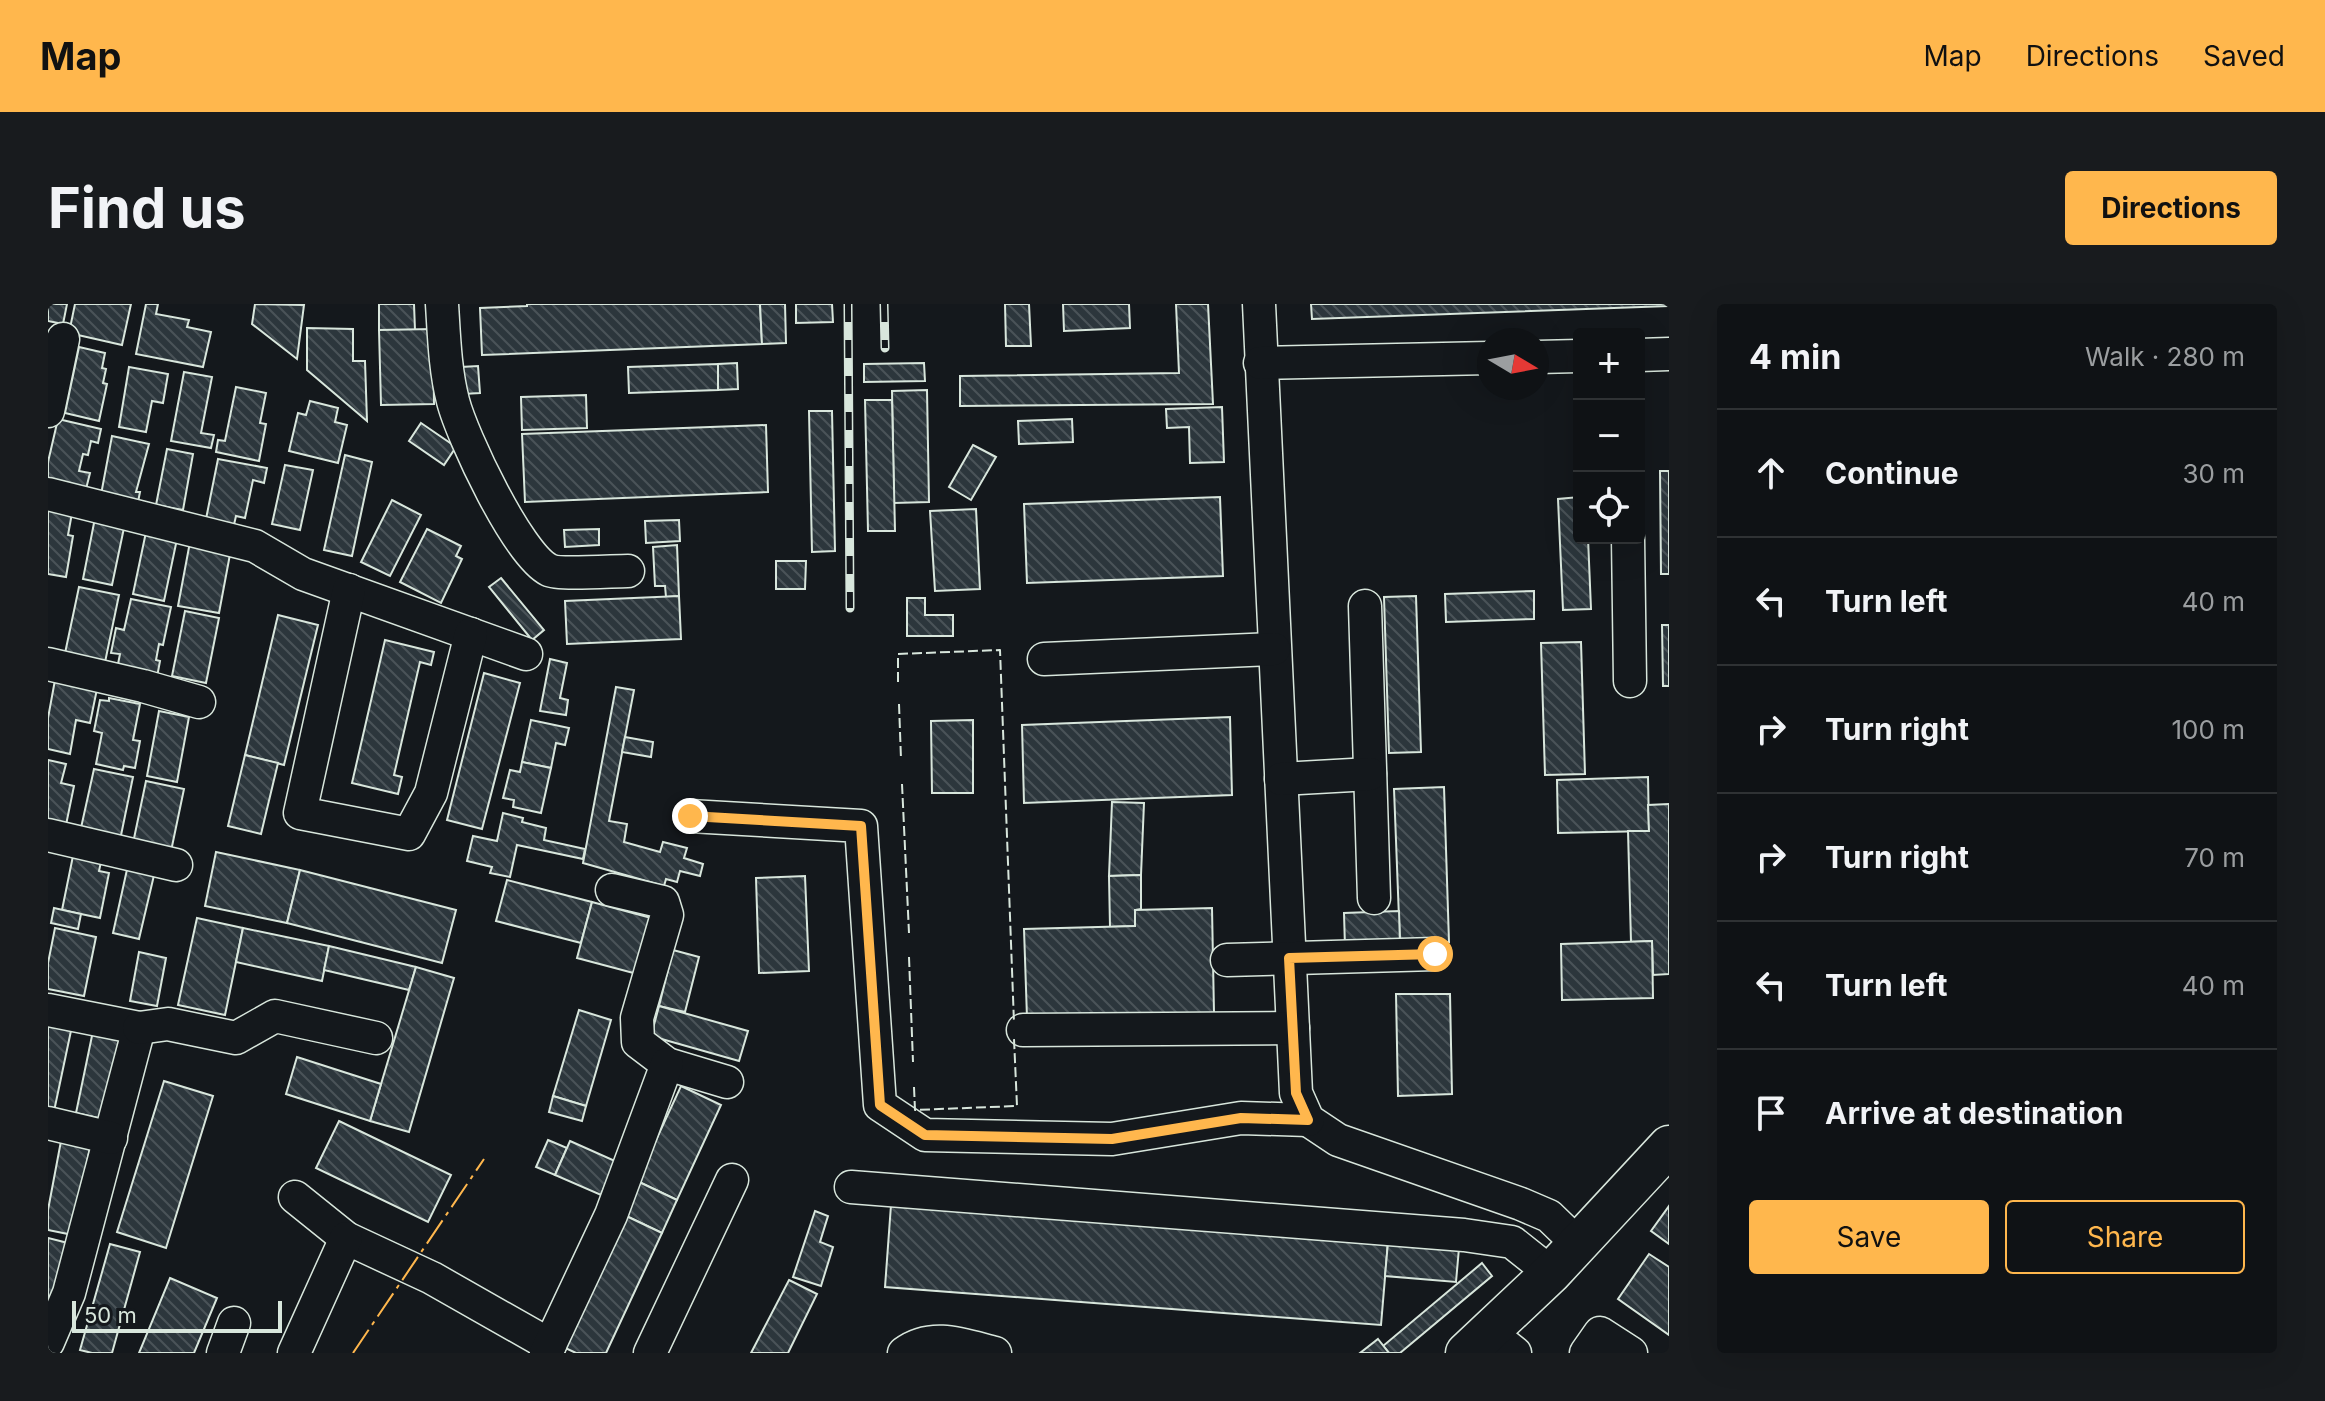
<!DOCTYPE html>
<html lang="en">
<head>
<meta charset="utf-8">
<style>
	body { margin:0; font-family:Inter,sans-serif; background:#181b1e; color:#f1f3f6 }
	.controls { position:absolute; right:24px; top:24px; display:grid; overflow:hidden; border-radius:8px; box-shadow:0 8px 32px #0002 }
	.controls button { width:72px; height:72px; display:grid; place-items:center; padding:0; border:0; border-bottom:2px solid #2f3234; background:#0f1215; color:#f1f3f6; font:40px sans-serif }
	.compass { position:absolute; left:1429px; top:24px; width:72px; height:72px; border-radius:50%; background:#0f1215; box-shadow:0 8px 32px #0002; rotate:100deg }
	.scale { position:absolute; left:24px; bottom:20px; width:210px; box-sizing:border-box; padding-left:8px; border:4px solid #d8e6dc; border-top:0; font-size:22px; line-height:28px; white-space:nowrap; color:#d8e6dc; -webkit-text-stroke:6px #14181c; paint-order:stroke }
	.stop { position:absolute; width:24px; height:24px; margin:-18px; border:6px solid #ffb74d; border-radius:50%; background:#fff }
	.stop.end { background:#ffb74d; border-color:#fff; box-shadow:0 2px 8px #0008 }
	.list { margin:0; padding:0; list-style:none }
	h2 { display:flex; justify-content:space-between; align-items:center; height:104px; margin:0; padding:0 32px; font-size:34px }
	h2 small { font-size:26px; font-weight:400; color:#9b9ea0 }
	.list li { display:grid; grid-template-columns:52px 1fr auto; gap:24px; align-items:center; box-sizing:border-box; height:128px; padding:0 32px; border-top:2px solid #2f3234 }
	.list b { display:block; font-size:30px; white-space:nowrap }
	.list em { font-size:26px; font-style:normal; color:#9b9ea0 }
	.actions { display:flex; gap:16px; padding:24px 32px }
	.actions a { flex:1; padding:18px 0; border:2px solid #ffb74d; border-radius:8px; text-align:center; font-size:28px; color:#ffb74d }
	.actions .main { background:#ffb74d; color:#111 }
	.icon { flex:none; width:44px; height:44px; fill:none; stroke:currentColor; stroke-width:2; stroke-linecap:round; stroke-linejoin:round }
	.map { position:relative; flex:none; width:1621px; height:1049px; overflow:hidden; border-radius:8px }
	header { display:flex; align-items:center; gap:48px; box-sizing:border-box; height:112px; padding:0 40px; background:#ffb74d; color:#111 }
	header strong { font-size:38px }
	nav { display:flex; gap:44px; margin-inline-start:auto; font-size:28px }
	.intro { display:flex; align-items:center; justify-content:space-between; box-sizing:border-box; height:192px; padding:0 48px }
	h1 { margin:0; font-size:56px }
	.button { padding:20px 36px; border-radius:8px; background:#ffb74d; color:#111; font-size:28px; font-weight:700 }
	main { display:flex; gap:48px; padding:0 48px }
	aside { flex:1; background:#0f1215; border-radius:8px; box-shadow:0 8px 32px #0002 }
	.map>svg:first-child { display:block }
	.building { fill:url(#building-back-hatch); stroke:#d8e6dc; stroke-width:2 }
	.lines { fill:none; stroke-linecap:round; stroke-linejoin:round }
	.minor-casing { stroke:#d8e6dc; stroke-width:35 }
	.major-casing { stroke:#d8e6dc; stroke-width:43 }
	.minor { stroke:#14181c; stroke-width:32 }
	.major { stroke:#14181c; stroke-width:40 }
	.rail-casing { stroke:#d8e6dc; stroke-width:9 }
	.rail { stroke:#14181c; stroke-width:6; stroke-dasharray:18; stroke-linecap:butt }
	.fence { stroke:#d8e6dc; stroke-width:2; stroke-dasharray:10 4; stroke-linecap:butt }
	.power { stroke:#ffb74d; stroke-width:2; stroke-dasharray:28 6 4 6; stroke-linecap:butt }
	.route { stroke:#ffb74d; stroke-width:10 }
</style>
</head>
<body>
<header>
<strong>Map</strong>
<nav><a>Map</a><a>Directions</a><a>Saved</a></nav>
</header>
<div class="intro"><h1>Find us</h1><a class="button">Directions</a></div>
<main>
<div class="map">
<svg width="1621" height="1049" viewBox="0 0 1621 1049">
	<defs>
		<pattern id="building-back-hatch" width="6" height="6" patternUnits="userSpaceOnUse" patternTransform="scale(2)"><rect width="6" height="6" fill="#2c363c"/><path d="M-1 5l2 2M0 0l6 6M5-1l2 2" fill="none" stroke="#4a5358"/></pattern>
	</defs>
	<rect width="100%" height="100%" fill="#14181c"/>
	<g class="building">
		<path d="M 0,0 L 19,0 L 15,20 L 0,17 Z"/>
		<path d="M 27,0 L 83,0 L 74,41 L 21,29 Z"/>
		<path d="M 98,0 L 110,0 L 108,10 L 141,16 L 139,23 L 163,28 L 155,63 L 88,50 Z"/>
		<path d="M 207,0 L 256,1 L 249,55 L 204,20 Z"/>
		<path d="M 331,0 L 366,0 L 367,26 L 331,26 Z"/>
		<path d="M 479,0 L 712,0 L 714,40 L 434,51 L 432,4 L 479,2 Z"/>
		<path d="M 712,0 L 737,0 L 738,39 L 714,40 Z"/>
		<path d="M 748,0 L 784,0 L 785,18 L 748,19 Z"/>
		<path d="M 957,0 L 981,0 L 983,42 L 958,42 Z"/>
		<path d="M 1015,0 L 1081,0 L 1082,24 L 1016,27 Z"/>
		<path d="M 1128,0 L 1160,0 L 1165,100 L 912,102 L 912,72 L 1131,69 Z"/>
		<path d="M 1263,0 L 1621,0 L 1621,2 L 1264,15 Z"/>
		<path d="M 259,24 L 305,25 L 305,57 L 317,57 L 319,117 L 259,66 Z"/>
		<path d="M 385,25 L 386,100 L 333,101 L 331,26 Z"/>
		<path d="M 31,43 L 57,49 L 54,64 L 58,65 L 55,79 L 59,80 L 51,117 L 17,109 Z"/>
		<path d="M 689,59 L 690,85 L 670,86 L 670,60 Z"/>
		<path d="M 876,59 L 877,77 L 816,78 L 816,60 Z"/>
		<path d="M 670,60 L 670,86 L 581,89 L 580,63 Z"/>
		<path d="M 430,62 L 432,89 L 415,90 L 413,63 Z"/>
		<path d="M 81,63 L 120,70 L 115,99 L 104,97 L 98,128 L 71,123 Z"/>
		<path d="M 136,68 L 164,73 L 153,129 L 166,131 L 163,144 L 123,137 Z"/>
		<path d="M 188,83 L 218,89 L 212,119 L 218,120 L 211,157 L 168,148 L 170,136 L 177,137 Z"/>
		<path d="M 879,86 L 881,198 L 846,199 L 844,87 Z"/>
		<path d="M 538,91 L 539,124 L 474,126 L 473,93 Z"/>
		<path d="M 817,96 L 844,96 L 847,227 L 820,227 Z"/>
		<path d="M 262,97 L 290,104 L 287,118 L 299,121 L 290,159 L 241,147 L 250,109 L 258,111 Z"/>
		<path d="M 1174,103 L 1176,158 L 1142,159 L 1141,123 L 1119,124 L 1118,105 Z"/>
		<path d="M 761,107 L 784,107 L 787,247 L 764,248 Z"/>
		<path d="M 10,115 L 53,125 L 50,139 L 43,137 L 40,151 L 35,150 L 31,167 L 42,169 L 37,189 L 0,181 L 0,158 Z"/>
		<path d="M 1024,115 L 1025,138 L 971,140 L 970,117 Z"/>
		<path d="M 373,119 L 408,143 L 396,161 L 361,137 Z"/>
		<path d="M 718,121 L 720,188 L 477,198 L 474,130 Z"/>
		<path d="M 64,132 L 101,140 L 88,188 L 92,188 L 89,203 L 52,196 Z"/>
		<path d="M 925,141 L 948,153 L 923,196 L 901,183 Z"/>
		<path d="M 119,145 L 145,150 L 135,206 L 108,201 Z"/>
		<path d="M 297,151 L 324,158 L 304,252 L 276,246 Z"/>
		<path d="M 170,155 L 219,164 L 216,179 L 205,176 L 197,214 L 188,212 L 185,225 L 157,220 Z"/>
		<path d="M 237,161 L 265,166 L 252,226 L 224,220 Z"/>
		<path d="M 1612,167 L 1621,167 L 1621,270 L 1613,270 Z"/>
		<path d="M 1172,193 L 1175,272 L 979,279 L 976,200 Z"/>
		<path d="M 1531,193 L 1531,234 L 1540,234 L 1543,305 L 1515,306 L 1510,195 Z"/>
		<path d="M 344,196 L 373,211 L 342,272 L 313,258 Z"/>
		<path d="M 0,204 L 24,209 L 20,231 L 25,232 L 18,273 L 0,270 Z"/>
		<path d="M 928,205 L 932,285 L 887,287 L 882,207 Z"/>
		<path d="M 47,214 L 77,219 L 64,281 L 35,275 Z"/>
		<path d="M 631,216 L 632,237 L 598,239 L 597,217 Z"/>
		<path d="M 379,225 L 413,242 L 408,252 L 414,255 L 393,299 L 352,278 Z"/>
		<path d="M 551,225 L 551,241 L 517,243 L 516,226 Z"/>
		<path d="M 98,228 L 129,235 L 116,297 L 85,290 Z"/>
		<path d="M 142,238 L 183,245 L 171,309 L 130,302 Z"/>
		<path d="M 629,241 L 631,292 L 618,293 L 617,282 L 607,282 L 605,243 Z"/>
		<path d="M 728,257 L 758,257 L 757,285 L 728,285 Z"/>
		<path d="M 453,274 L 496,326 L 484,336 L 441,283 Z"/>
		<path d="M 31,283 L 71,291 L 56,363 L 16,354 Z"/>
		<path d="M 1486,287 L 1486,315 L 1398,318 L 1397,290 Z"/>
		<path d="M 631,292 L 633,335 L 519,340 L 517,297 Z"/>
		<path d="M 1368,292 L 1373,448 L 1341,449 L 1336,293 Z"/>
		<path d="M 859,294 L 877,294 L 877,311 L 905,311 L 905,332 L 859,332 Z"/>
		<path d="M 83,295 L 123,303 L 115,341 L 111,340 L 108,356 L 112,357 L 109,373 L 69,365 L 72,350 L 63,349 L 68,324 L 76,326 Z"/>
		<path d="M 137,307 L 171,314 L 158,379 L 124,372 Z"/>
		<path d="M 230,311 L 270,321 L 236,461 L 197,451 Z"/>
		<path d="M 1614,321 L 1621,321 L 1621,382 L 1615,382 Z"/>
		<path d="M 337,336 L 386,348 L 383,361 L 372,358 L 346,471 L 354,473 L 350,490 L 304,479 Z"/>
		<path d="M 1533,338 L 1537,470 L 1497,471 L 1493,339 Z"/>
		<path d="M 502,355 L 519,359 L 512,394 L 520,396 L 518,411 L 492,407 Z"/>
		<path d="M 436,369 L 472,379 L 434,525 L 399,516 Z"/>
		<path d="M 7,376 L 49,385 L 42,419 L 28,416 L 22,450 L 0,445 L 0,414 Z"/>
		<path d="M 568,383 L 586,386 L 561,517 L 579,520 L 576,538 L 612,548 L 615,538 L 639,544 L 636,554 L 655,560 L 652,572 L 632,567 L 629,578 L 618,575 L 616,582 L 535,559 Z"/>
		<path d="M 61,394 L 92,400 L 85,436 L 92,437 L 87,464 L 76,462 L 75,466 L 48,460 L 54,429 L 46,427 L 52,396 L 61,397 Z"/>
		<path d="M 111,407 L 141,413 L 129,478 L 99,472 Z"/>
		<path d="M 1182,413 L 1184,491 L 976,499 L 974,421 Z"/>
		<path d="M 483,416 L 521,424 L 517,441 L 508,439 L 503,464 L 474,458 Z"/>
		<path d="M 925,416 L 925,489 L 884,489 L 883,417 Z"/>
		<path d="M 577,433 L 605,438 L 603,453 L 574,448 Z"/>
		<path d="M 197,451 L 230,459 L 213,530 L 180,522 Z"/>
		<path d="M 0,456 L 18,460 L 13,479 L 26,482 L 18,521 L 0,526 Z"/>
		<path d="M 474,458 L 503,464 L 493,509 L 465,503 L 466,496 L 455,494 L 462,466 L 472,468 Z"/>
		<path d="M 46,465 L 85,473 L 71,541 L 31,533 Z"/>
		<path d="M 1600,473 L 1601,527 L 1510,529 L 1509,476 Z"/>
		<path d="M 98,477 L 136,485 L 122,552 L 84,544 Z"/>
		<path d="M 1396,483 L 1401,638 L 1352,640 L 1346,485 Z"/>
		<path d="M 1064,498 L 1096,499 L 1093,571 L 1061,572 Z"/>
		<path d="M 1621,500 L 1621,670 L 1605,671 L 1604,637 L 1583,638 L 1580,527 L 1601,527 L 1600,501 Z"/>
		<path d="M 455,509 L 475,514 L 474,518 L 498,524 L 496,536 L 537,545 L 535,555 L 469,541 L 462,573 L 442,569 L 444,563 L 419,557 L 425,532 L 449,537 Z"/>
		<path d="M 26,547 L 54,553 L 51,567 L 61,569 L 52,614 L 14,606 Z"/>
		<path d="M 168,548 L 252,566 L 239,619 L 157,602 Z"/>
		<path d="M 80,561 L 107,567 L 91,635 L 65,629 Z"/>
		<path d="M 252,566 L 408,606 L 394,659 L 239,619 Z"/>
		<path d="M 1093,571 L 1093,605 L 1087,606 L 1087,622 L 1062,623 L 1061,572 Z"/>
		<path d="M 757,572 L 761,667 L 711,669 L 708,574 Z"/>
		<path d="M 459,576 L 544,598 L 533,639 L 448,617 Z"/>
		<path d="M 544,598 L 607,615 L 593,671 L 529,654 Z"/>
		<path d="M 6,604 L 33,610 L 30,625 L 3,619 Z"/>
		<path d="M 1164,604 L 1166,709 L 979,714 L 976,625 L 1087,622 L 1087,606 Z"/>
		<path d="M 1351,607 L 1352,640 L 1297,643 L 1296,609 Z"/>
		<path d="M 149,614 L 195,624 L 177,711 L 130,701 Z"/>
		<path d="M 7,624 L 48,633 L 36,692 L 0,685 L 0,659 Z"/>
		<path d="M 195,624 L 281,642 L 274,677 L 188,658 Z"/>
		<path d="M 1604,637 L 1605,694 L 1514,696 L 1513,640 Z"/>
		<path d="M 281,642 L 368,663 L 361,686 L 276,666 Z"/>
		<path d="M 625,646 L 651,653 L 637,708 L 611,702 Z"/>
		<path d="M 91,648 L 118,654 L 109,702 L 82,697 Z"/>
		<path d="M 368,663 L 406,674 L 361,828 L 322,817 Z"/>
		<path d="M 1348,690 L 1402,690 L 1404,790 L 1350,792 Z"/>
		<path d="M 611,702 L 700,727 L 691,757 L 603,732 Z"/>
		<path d="M 531,706 L 563,716 L 538,802 L 505,792 Z"/>
		<path d="M 0,717 L 24,722 L 5,812 L 0,811 Z"/>
		<path d="M 45,727 L 73,733 L 55,815 L 28,809 Z"/>
		<path d="M 249,753 L 333,780 L 322,817 L 238,790 Z"/>
		<path d="M 116,777 L 165,792 L 118,944 L 69,928 Z"/>
		<path d="M 633,782 L 673,801 L 629,896 L 589,877 Z"/>
		<path d="M 505,792 L 538,802 L 534,817 L 501,808 Z"/>
		<path d="M 291,817 L 403,871 L 380,918 L 268,864 Z"/>
		<path d="M 500,836 L 519,844 L 507,871 L 488,863 Z"/>
		<path d="M 13,837 L 42,843 L 25,931 L 0,926 L 0,906 Z"/>
		<path d="M 522,837 L 567,857 L 553,891 L 507,871 Z"/>
		<path d="M 589,877 L 629,896 L 614,929 L 574,910 Z"/>
		<path d="M 843,901 L 1340,938 L 1333,1021 L 837,983 Z"/>
		<path d="M 1621,902 L 1621,940 L 1603,927 Z"/>
		<path d="M 767,907 L 780,912 L 772,938 L 785,943 L 773,982 L 745,973 Z"/>
		<path d="M 574,910 L 614,929 L 558,1049 L 528,1049 L 513,1042 Z"/>
		<path d="M 0,934 L 20,939 L 5,1001 L 0,1000 Z"/>
		<path d="M 1340,938 L 1411,944 L 1408,978 L 1337,972 Z"/>
		<path d="M 62,940 L 92,948 L 64,1049 L 44,1049 L 32,1046 Z"/>
		<path d="M 1601,950 L 1621,963 L 1621,1031 L 1570,995 Z"/>
		<path d="M 1434,959 L 1444,972 L 1352,1049 L 1341,1049 L 1335,1042 Z"/>
		<path d="M 122,974 L 169,994 L 146,1049 L 91,1049 Z"/>
		<path d="M 741,976 L 769,990 L 740,1049 L 703,1049 Z"/>
		<path d="M 1330,1035 L 1341,1049 L 1312,1049 Z"/>
	</g>
	<g class="lines">
		<g class="minor-casing">
			<g id="minor">
				<path d="M 394,0 C 396,32 397,66 405,97 C 414,132 470,251 501,266 C 511,271 565,267 580,267"/>
				<path d="M 1211,0 L 1248,789 L 1260,816 L 1290,836 L 1473,900 L 1501,912 L 1531,941"/>
				<path d="M 1591,51 L 1621,50"/>
				<path d="M 1489,53 L 1531,52"/>
				<path d="M 1212,59 L 1441,54"/>
				<path d="M 0,107 L 15,35"/>
				<path d="M 0,190 L 207,242 L 255,270 L 478,350"/>
				<path d="M 1580,234 L 1582,377"/>
				<path d="M 301,286 L 252,509 L 361,530 L 383,489 L 423,330"/>
				<path d="M 1317,302 L 1326,594"/>
				<path d="M 996,355 L 1226,345"/>
				<path d="M 0,360 L 95,382 L 151,398"/>
				<path d="M 1233,475 L 1322,470"/>
				<path d="M 642,512 L 813,522 L 832,801 L 877,831 L 1064,835 L 1193,814 L 1260,816"/>
				<path d="M 0,531 L 128,561"/>
				<path d="M 564,586 L 615,598 L 619,611 L 589,714 L 590,738 L 619,760 L 679,778"/>
				<path d="M 1179,656 L 1387,650"/>
				<path d="M 0,706 L 91,724 L 21,989 L 0,1038"/>
				<path d="M 91,724 L 120,720 L 188,734 L 227,712 L 328,734"/>
				<path d="M 975,726 L 1245,724"/>
				<path d="M 0,819 L 63,834"/>
				<path d="M 803,883 L 1416,931 L 1464,938 L 1503,969"/>
				<path d="M 247,893 L 298,934 L 384,974 L 502,1041"/>
				<path d="M 1442,1029 L 1467,1049"/>
				<path d="M 175,1049 L 186,1019"/>
				<path d="M 246,1049 L 298,934"/>
				<path d="M 498,1049 L 563,911 L 619,760"/>
				<path d="M 602,1049 L 684,876"/>
				<path d="M 856,1049 C 884,1028 916,1041 947,1049"/>
				<path d="M 1538,1049 L 1552,1029 L 1583,1049"/>
			</g>
		</g>
		<g class="major-casing">
			<path id="major" d="M 1418,1049 L 1503,969 L 1621,842"/>
		</g>
		<use href="#minor" class="minor"/>
		<use href="#major" class="major"/>
		<g class="rail-casing">
			<g id="rail">
				<path d="M 800,0 L 802,304"/>
				<path d="M 836,0 L 837,44"/>
			</g>
		</g>
		<use href="#rail" class="rail"/>
		<g class="fence">
			<path d="M 850,378 L 850,350 L 952,346 L 966,719"/>
			<path d="M 851,400 L 853,455"/>
			<path d="M 854,480 L 861,629"/>
			<path d="M 861,653 L 865,758"/>
			<path d="M 866,783 L 867,806 L 969,802 L 966,735"/>
		</g>
		<path class="power" d="M 305,1049 L 436,855"/>
	</g>
	<g class="lines">
		<path class="route" d="M 642,512 L 813,522 L 832,801 L 877,831 L 1064,835 L 1193,814 L 1260,816 L 1248,789 L 1241,654 L 1387,650"/>
	</g>
</svg>
<div class="controls">
<button>+</button>
<button>−</button>
<button><svg class="icon" aria-label="locate" viewBox="0 0 24 24"><circle cx="12" cy="12" r="6"/><path d="M12 2v4M12 18v4M2 12h4M18 12h4"/></svg></button>
</div>
<svg class="compass" viewBox="-18 -18 36 36"><path d="M0-13l5 13h-10z" fill="#e53935"/><path d="M0 13l5-13h-10z" fill="#9b9ea0"/></svg>
<div class="scale">50 m</div>
<div class="stop" style="left:1387px;top:650px"></div>
<div class="stop end" style="left:642px;top:512px"></div>
</div>
<aside>
<h2>4 min<small>Walk · 280 m</small></h2>
<ul class="list">
<li><svg class="icon" aria-label="ahead" viewBox="0 0 24 24"><path d="M12 20V5M6 11l6-6 6 6"/></svg><div><b>Continue</b></div><em>30 m</em></li>
<li><svg class="icon" aria-label="left" viewBox="0 0 24 24"><path d="M17 20v-9H6M10 6l-5 5 5 5"/></svg><div><b>Turn left</b></div><em>40 m</em></li>
<li><svg class="icon" aria-label="right" viewBox="0 0 24 24"><path d="M7 20v-9h11M14 6l5 5-5 5"/></svg><div><b>Turn right</b></div><em>100 m</em></li>
<li><svg class="icon" aria-label="right" viewBox="0 0 24 24"><path d="M7 20v-9h11M14 6l5 5-5 5"/></svg><div><b>Turn right</b></div><em>70 m</em></li>
<li><svg class="icon" aria-label="left" viewBox="0 0 24 24"><path d="M17 20v-9H6M10 6l-5 5 5 5"/></svg><div><b>Turn left</b></div><em>40 m</em></li>
<li><svg class="icon" aria-label="arrive" viewBox="0 0 24 24"><path d="M6 21V4h12l-3 4 3 4H6"/></svg><div><b>Arrive at destination</b></div></li>
</ul>
<div class="actions"><a class="main">Save</a><a>Share</a></div>
</aside>
</main>
</body>
</html>
